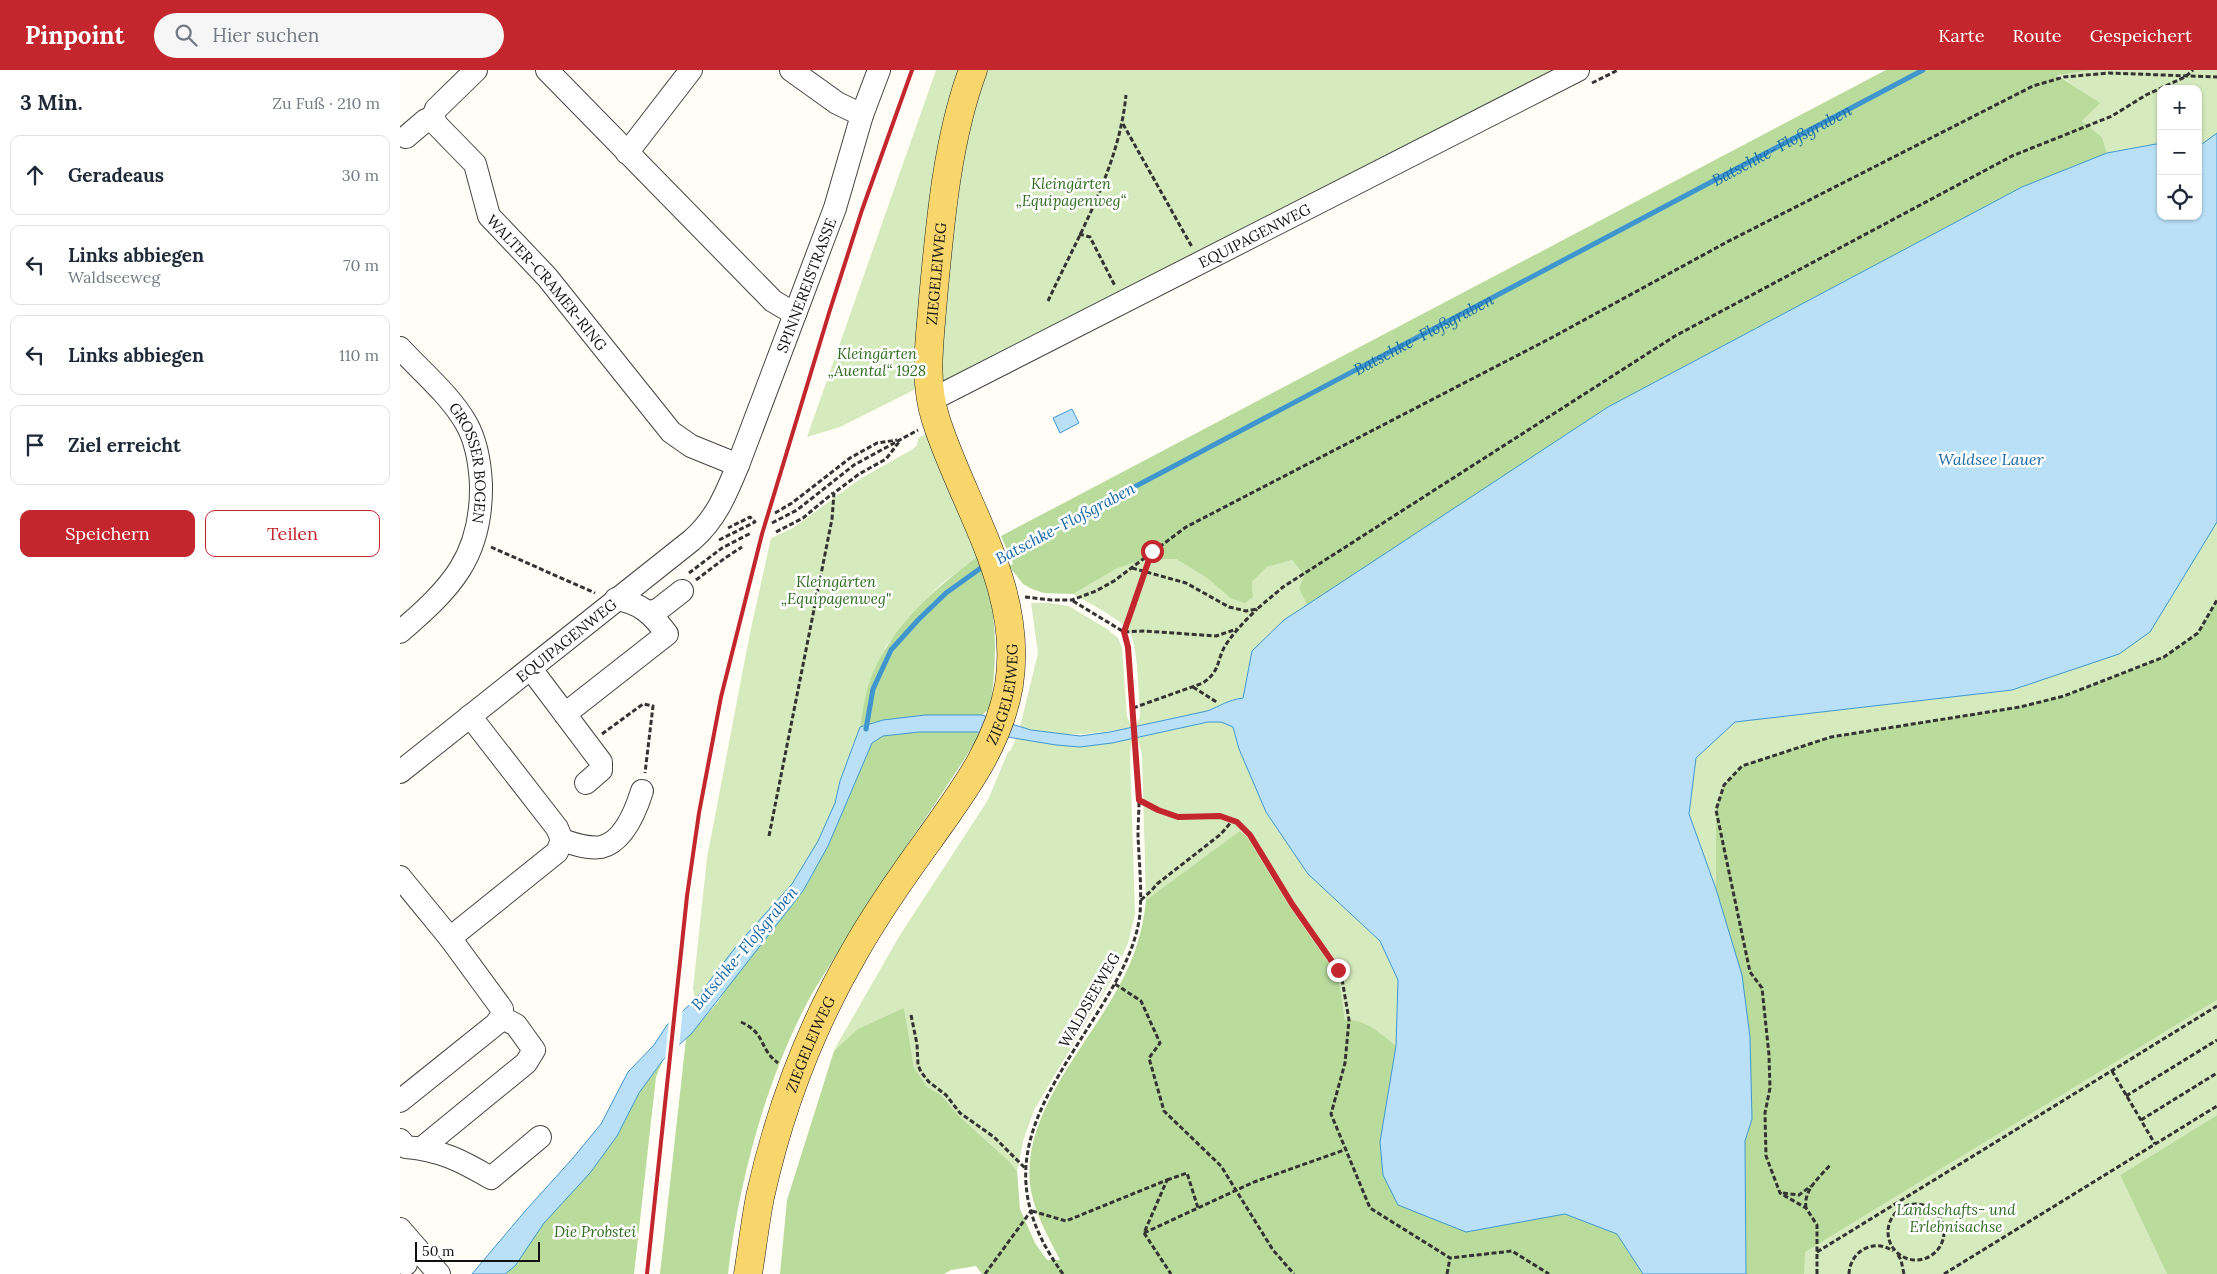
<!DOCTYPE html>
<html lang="de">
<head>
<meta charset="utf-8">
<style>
	body { margin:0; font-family:Lora,serif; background:#f6f6f7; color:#1f2937 }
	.controls { position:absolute; right:15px; top:15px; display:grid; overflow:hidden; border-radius:10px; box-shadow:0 1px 4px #0004 }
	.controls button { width:45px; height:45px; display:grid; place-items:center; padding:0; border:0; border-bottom:1px solid #e0e1e3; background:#fff; color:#1f2937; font:25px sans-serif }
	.scale { position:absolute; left:15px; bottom:12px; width:125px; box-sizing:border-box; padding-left:5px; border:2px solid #111; border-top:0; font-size:14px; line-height:18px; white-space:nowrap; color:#111; -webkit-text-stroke:4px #fff; paint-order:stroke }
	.stop { position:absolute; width:15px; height:15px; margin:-11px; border:4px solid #c4262e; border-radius:50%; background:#fff }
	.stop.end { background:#c4262e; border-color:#fff; box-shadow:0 1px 5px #0008 }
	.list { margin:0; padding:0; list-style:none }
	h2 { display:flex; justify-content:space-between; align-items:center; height:65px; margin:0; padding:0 20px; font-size:21px }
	h2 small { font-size:16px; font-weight:400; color:#747a83 }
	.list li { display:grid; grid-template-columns:32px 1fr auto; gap:15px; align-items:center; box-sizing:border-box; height:80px; margin:0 10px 10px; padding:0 10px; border:1px solid #e0e1e3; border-radius:10px }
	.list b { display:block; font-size:19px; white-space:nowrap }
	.list p { margin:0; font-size:16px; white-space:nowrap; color:#747a83 }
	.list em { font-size:16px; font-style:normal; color:#747a83 }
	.actions { display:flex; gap:10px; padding:15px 20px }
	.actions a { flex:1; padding:11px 0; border:1px solid #c4262e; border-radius:10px; text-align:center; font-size:18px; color:#c4262e }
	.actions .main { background:#c4262e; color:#fff }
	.icon { flex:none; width:28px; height:28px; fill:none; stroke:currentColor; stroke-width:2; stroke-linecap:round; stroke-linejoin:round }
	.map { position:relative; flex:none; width:1817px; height:1204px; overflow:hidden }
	header { display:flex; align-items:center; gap:30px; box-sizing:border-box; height:70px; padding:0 25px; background:#c4262e; color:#fff }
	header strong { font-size:24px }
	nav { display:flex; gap:28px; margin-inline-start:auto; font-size:18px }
	.search { width:350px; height:45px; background:#f6f6f7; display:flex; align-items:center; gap:12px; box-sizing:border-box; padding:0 18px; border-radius:28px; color:#747a83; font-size:19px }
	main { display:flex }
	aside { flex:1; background:#fff }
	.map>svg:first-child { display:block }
	.green { fill:#d5ebbd }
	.forest { fill:#b9dc9c }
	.water { fill:#b9e0f7; stroke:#3f96cf }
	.pier { fill:#fffdf5 }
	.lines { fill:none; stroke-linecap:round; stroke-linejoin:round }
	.stream { stroke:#3f96cf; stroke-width:5 }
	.minor-casing { stroke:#444; stroke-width:24 }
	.major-casing { stroke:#222; stroke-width:29 }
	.path { stroke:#333; stroke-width:3; stroke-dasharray:5 2.5; stroke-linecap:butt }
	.minor { stroke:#fff; stroke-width:22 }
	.major { stroke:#f9d66b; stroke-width:28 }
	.rail { stroke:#c4262e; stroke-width:4 }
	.route { stroke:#c4262e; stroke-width:6 }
	.labels { text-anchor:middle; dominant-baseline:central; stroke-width:5; stroke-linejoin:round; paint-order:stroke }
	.park-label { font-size:15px; font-style:italic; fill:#2f6b1f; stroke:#fff }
	.street-label { font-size:15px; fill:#111; stroke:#fff }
	.water-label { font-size:16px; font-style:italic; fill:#1768a6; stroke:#fff }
</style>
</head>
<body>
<header>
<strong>Pinpoint</strong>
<div class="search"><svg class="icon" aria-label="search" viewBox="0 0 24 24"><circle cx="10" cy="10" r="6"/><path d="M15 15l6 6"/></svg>Hier suchen</div>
<nav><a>Karte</a><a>Route</a><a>Gespeichert</a></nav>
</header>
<main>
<aside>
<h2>3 Min.<small>Zu Fuß · 210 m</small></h2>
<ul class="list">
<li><svg class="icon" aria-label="ahead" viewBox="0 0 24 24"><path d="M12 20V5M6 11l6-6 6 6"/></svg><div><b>Geradeaus</b></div><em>30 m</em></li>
<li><svg class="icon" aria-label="left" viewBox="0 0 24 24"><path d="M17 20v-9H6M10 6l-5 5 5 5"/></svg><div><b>Links abbiegen</b><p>Waldseeweg</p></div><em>70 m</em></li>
<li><svg class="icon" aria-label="left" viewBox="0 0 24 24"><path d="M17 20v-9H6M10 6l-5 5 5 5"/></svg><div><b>Links abbiegen</b></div><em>110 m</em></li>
<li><svg class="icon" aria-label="arrive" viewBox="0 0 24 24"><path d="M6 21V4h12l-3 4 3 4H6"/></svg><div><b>Ziel erreicht</b></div></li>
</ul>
<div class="actions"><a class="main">Speichern</a><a>Teilen</a></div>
</aside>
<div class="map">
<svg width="1817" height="1204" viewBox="0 0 1817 1204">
	<rect width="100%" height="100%" fill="#fffdf5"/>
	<g class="green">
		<path d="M 536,0 L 562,0 L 516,319 L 440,357 L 407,367 Z"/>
		<path d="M 573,0 L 1178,0 L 559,315 L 528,315 Z"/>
		<path d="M 1692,0 L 1817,0 L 1817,63 L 1798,77 L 1798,19 L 1761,19 L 1761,75 L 1756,74 L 1707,83 L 1702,67 L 1682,51 L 1699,33 L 1657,4 Z"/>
		<path d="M 529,363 L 578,486 L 541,514 L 516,540 L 486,576 L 467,619 L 460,657 L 440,711 L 435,733 L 418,771 L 392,814 L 338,874 L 295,930 L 293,919 L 307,788 L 350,563 L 371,468 L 393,458 L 460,409 L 513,379 L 517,375 L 518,368 Z"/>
		<path d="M 1817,452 L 1817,530 L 1798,563 L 1764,587 L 1664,626 L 1620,637 L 1431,667 L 1316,740 L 1316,819 L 1289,744 L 1296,688 L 1335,652 L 1612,620 L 1750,562 Z"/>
		<path d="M 747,489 L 776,489 L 807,508 L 830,528 L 853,527 L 852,512 L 867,497 L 892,490 L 904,507 L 899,518 L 907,535 L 884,550 L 852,581 L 843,628 C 827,630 821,636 807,641 L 736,656 L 740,647 L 740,638 C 738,621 738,574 729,561 C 721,549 687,532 673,524 L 718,498 Z"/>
		<path d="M 631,533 L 649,533 L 669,536 L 707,559 L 718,568 L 722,578 L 727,647 L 732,657 C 694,665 658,668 620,657 L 638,583 Z"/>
		<path d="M 808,652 L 822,652 L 833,657 L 839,679 L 866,742 L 908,804 L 980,871 L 998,910 L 996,976 C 982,964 964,948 945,950 L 939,911 L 935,902 L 889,836 L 847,767 L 841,761 L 746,830 L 742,684 L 737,668 Z"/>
		<path d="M 616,668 L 680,677 L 732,669 L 730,685 L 735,844 L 728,873 L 710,912 L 634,1040 L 624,1068 L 617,1101 L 609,1091 L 559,1046 L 541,1025 L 527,1017 L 514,997 L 504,938 L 434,980 L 500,865 L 588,730 L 608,682 L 611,680 Z"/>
		<path d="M 1817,930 L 1817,1045 L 1720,1105 L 1767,1204 L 1404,1204 L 1404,1182 Z"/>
	</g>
	<g class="forest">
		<path d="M 1486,0 L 1692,0 L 1657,5 L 1700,33 L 1682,51 L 1702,67 L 1707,83 L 1622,117 L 1208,337 L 907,535 L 899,518 L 904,506 L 892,490 L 867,497 L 852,512 L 853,527 L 845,533 L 830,528 L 807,508 L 776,489 L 747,489 L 718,498 L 673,524 L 644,523 L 632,519 L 623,514 L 609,496 L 613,494 L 601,466 Z"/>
		<path d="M 578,486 C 598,534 598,588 590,638 L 582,645 L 525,645 L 483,650 L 460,657 C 462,645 464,631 467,619 C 485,562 531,521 578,486 Z"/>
		<path d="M 1817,530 L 1817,930 L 1405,1182 L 1404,1204 L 1346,1204 L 1345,1071 L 1352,1049 L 1342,905 L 1316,819 L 1316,740 L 1324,715 L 1342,696 L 1431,667 L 1620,637 L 1664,626 L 1764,587 L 1798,563 Z"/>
		<path d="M 519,662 L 577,662 L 580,664 C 533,741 479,812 433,890 C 423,906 412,922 404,939 C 364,1017 338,1116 328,1204 L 260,1204 L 286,969 L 317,933 L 336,905 L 403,821 L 428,776 L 472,673 L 483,666 Z"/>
		<path d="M 840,761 L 847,767 L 889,836 L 935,902 L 939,911 L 945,950 C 964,948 982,964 996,976 L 980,1072 L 1066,1162 L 1165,1144 L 1217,1164 L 1243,1204 L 582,1204 L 576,1196 L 551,1200 L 544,1204 L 380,1204 L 387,1130 L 434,981 L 458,959 L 504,938 L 514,997 L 527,1017 L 541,1025 L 559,1046 L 609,1091 L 617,1101 L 620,1139 L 635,1173 L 647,1190 L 660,1190 C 649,1168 636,1146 631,1121 C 618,1047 687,977 719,916 C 734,889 743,861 746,830 Z"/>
		<path d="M 263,990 L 256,1007 L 234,1204 L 105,1204 L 115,1196 L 144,1153 L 217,1066 L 239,1023 Z"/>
		<path d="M 1817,1045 L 1817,1204 L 1767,1204 L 1720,1105 Z"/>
	</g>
	<g class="water">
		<path d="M 1817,63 L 1817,452 L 1750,562 L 1719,584 L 1612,620 L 1335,652 L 1296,688 L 1289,744 L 1316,819 L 1342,905 L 1350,967 L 1352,1049 L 1345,1071 L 1346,1204 L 1243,1204 L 1217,1164 L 1165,1144 L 1066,1162 L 998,1135 L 983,1105 L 980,1072 L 996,976 L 998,910 L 980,871 L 908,804 L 866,742 L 839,679 L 833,657 L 821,652 L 808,652 L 712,673 L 680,677 L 656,675 L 577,662 L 519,662 L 483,666 L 472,673 L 428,776 L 403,821 L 292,963 L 263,990 L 239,1023 L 217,1066 L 190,1103 L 144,1153 L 115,1196 L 105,1204 L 72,1204 L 126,1140 L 173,1088 L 201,1054 L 228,1002 L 254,975 L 267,955 L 295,930 L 338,874 L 392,814 L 418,771 L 435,733 L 440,711 L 460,657 L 483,650 L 525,645 L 582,645 L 631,660 L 680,666 L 710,662 L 807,641 C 821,636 827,630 843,628 L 852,581 L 884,550 L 1208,337 L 1622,117 L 1707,83 L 1756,74 L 1761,75 L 1761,146 L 1798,146 L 1798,77 Z"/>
		<path d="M 672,339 L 679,353 L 660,363 L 653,348 Z"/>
	</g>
	<path class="pier" d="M 283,937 L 279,978 L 265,991 L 269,950 Z"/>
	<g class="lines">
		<g class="stream">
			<path id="s1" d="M 600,488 L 1523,0"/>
			<path d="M 466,659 L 473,619 L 491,580 L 518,550 L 546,523 L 585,495"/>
		</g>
		<g class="minor-casing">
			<g id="minor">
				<path id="s2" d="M 76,0 L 36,39 L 33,47 L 37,55 L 75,94 L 89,146 L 147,207 L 271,362 L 291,376 L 338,395"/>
				<path d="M 147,0 L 373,231 L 395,244"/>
				<path d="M 391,0 L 437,33 L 462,45"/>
				<path d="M 6,67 L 26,50 L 33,47"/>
				<path d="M 227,83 L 291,0"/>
				<path id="s3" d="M 0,278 C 22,302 50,325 66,353 C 77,372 80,393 81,415 C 82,487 51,518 0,562"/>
				<path id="s4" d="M 529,325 L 539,326 L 1178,0"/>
				<path d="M 249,543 L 259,539 L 282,521"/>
				<path d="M 131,599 L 201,692 L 201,700 L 186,713"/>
				<path d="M 165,644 L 267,564 C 252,544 241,533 216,529"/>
				<path id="s5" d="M 0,702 L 292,470 C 316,449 326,424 338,395 L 435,138 L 462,45 L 479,0"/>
				<path d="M 162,770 C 174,774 188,779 201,777 C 224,772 236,740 242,721"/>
				<path d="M 0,807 L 50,868 L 157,782 L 162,770 L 157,758 L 70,646"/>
				<path d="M 0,1031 L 96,954 L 101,947 L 102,939 L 50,868"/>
				<path d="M 0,1070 L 6,1077 C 41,1080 62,1091 91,1108 L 140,1067"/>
				<path d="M 22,1078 L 126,993 L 134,980 L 116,955 L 101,947"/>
				<path d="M 0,1159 L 39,1204"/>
				<path d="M 0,1177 L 6,1194"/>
			</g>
		</g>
		<g class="major-casing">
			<g id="major">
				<path id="s6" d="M 348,1204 C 352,1179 355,1153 360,1127 C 379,1041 410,958 455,881 C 477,842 503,805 530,768 C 564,720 599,674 609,615 C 624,518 564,438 536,350 C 523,311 530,269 533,229 C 540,154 547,70 573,0"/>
			</g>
		</g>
		<g class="path">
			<path d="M 1192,13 L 1218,0"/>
			<path d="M 723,54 L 792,177"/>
			<path d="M 679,164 L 690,167 L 715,216"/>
			<path d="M 648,231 C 678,166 719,98 726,25"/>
			<path d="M 375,443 L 392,433 L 450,388 L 477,373 L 497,370"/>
			<path d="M 372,453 L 397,440 L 454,395 L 518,360"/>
			<path d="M 376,462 L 403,448 L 433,423"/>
			<path d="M 319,470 L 355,452 L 350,447 L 328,458"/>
			<path d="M 91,477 L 195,523"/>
			<path d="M 732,498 L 786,513 L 829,537 L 846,541 L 857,539 L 883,517 L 1275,266 L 1612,86 L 1712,46 L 1746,25 L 1785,7 L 1793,0"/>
			<path d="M 289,503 L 322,478 L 351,463"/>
			<path d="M 296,510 L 325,488 L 342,477"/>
			<path d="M 625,527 L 651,530 L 672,530 L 696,521 L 714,511 L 786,457 L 1151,268 L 1327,172 L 1633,16 L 1664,7 L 1709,3 L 1817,7"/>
			<path d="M 673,531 L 724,562 L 744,561 L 816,566 L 837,559"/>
			<path d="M 724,562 L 753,481"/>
			<path d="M 793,617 L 818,633"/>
			<path d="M 733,638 L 803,613 C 821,600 816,592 825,576 C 834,562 845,551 857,539"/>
			<path d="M 202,664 L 243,634 L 253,636 L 245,703"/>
			<path d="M 739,730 L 758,741 L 779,747 L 820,747 L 837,752 L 850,765 L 892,834 L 938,900 L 942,909 L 949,950 L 945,993 L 931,1044 L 970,1138 L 1050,1188 L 1112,1181 L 1149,1204"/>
			<path d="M 369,766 L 432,449 L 434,423 L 459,404 L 486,389 L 499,372"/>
			<path d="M 741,830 L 752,820 L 757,814 L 821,764 L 832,751"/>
			<path d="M 715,914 L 741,931 L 760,973 L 749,988 L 764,1041 L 821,1096 L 873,1180 L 894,1204"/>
			<path d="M 511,945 L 517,974 L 518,995 L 521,1002 L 529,1012 L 546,1025 L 560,1043 L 594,1067 L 625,1098"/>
			<path d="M 341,952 C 367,964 358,978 378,993"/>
			<path d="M 1712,1001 L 1755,1074"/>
			<path d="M 1726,1026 L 1817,970"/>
			<path d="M 1741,1050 L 1817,1003"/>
			<path d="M 767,1110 L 787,1103 L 798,1138"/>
			<path d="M 1383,1123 L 1399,1125 L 1411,1116"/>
			<circle cx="1516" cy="1162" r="28"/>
			<path d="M 1406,1138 C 1403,1120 1420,1107 1431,1094"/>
			<path d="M 632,1141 L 666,1151 L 767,1110 L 744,1163"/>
			<path d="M 744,1163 L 854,1112 L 947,1079"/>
			<path d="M 744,1163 L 771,1204"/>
			<path d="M 1417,1182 L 1817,936"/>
			<path d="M 1498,1185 L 1501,1190 L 1504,1204"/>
			<path d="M 585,1204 L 631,1141"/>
			<path d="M 663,1204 C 586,1098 643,1031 701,937 C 718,909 736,878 740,844 C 742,818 739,791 738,765 C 738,754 739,742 739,731 C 739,715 736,698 735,682 C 733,647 731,612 728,577 L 724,562"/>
			<path d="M 1047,1204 L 1050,1188"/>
			<path d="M 1417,1204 L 1417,1155 L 1406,1138 L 1380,1123 L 1366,1086 L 1365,1043 L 1370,1018 L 1369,985 L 1362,918 L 1350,902 L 1316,740 L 1324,715 L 1342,696 L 1431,667 L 1620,637 L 1664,626 L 1764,587 L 1798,563 L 1817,530"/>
			<path d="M 1449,1204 C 1450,1181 1474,1168 1493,1181"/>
			<path d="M 1544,1204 L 1817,1036"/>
		</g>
		<use href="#minor" class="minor"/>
		<use href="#major" class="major"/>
		<path class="rail" d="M 247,1204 L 287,826 L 299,743 L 321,627 L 362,464 L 429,243 L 462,140 L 512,0"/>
	</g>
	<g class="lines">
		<path class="route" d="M 752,481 L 724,562 L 728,577 L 739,730 L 758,740 L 778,747 L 820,746 L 837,752 L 850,765 L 892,834 L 938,900"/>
	</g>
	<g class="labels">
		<g class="park-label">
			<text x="671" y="113">Kleingärten<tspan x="671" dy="17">„Equipagenweg“</tspan></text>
			<text x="477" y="283">Kleingärten<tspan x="477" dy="17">„Auental“ 1928</tspan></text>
			<text x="436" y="511">Kleingärten<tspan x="436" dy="17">„Equipagenweg"</tspan></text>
			<text x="1556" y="1139">Landschafts- und<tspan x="1556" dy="17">Erlebnisachse</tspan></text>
			<text x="195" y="1161">Die Probstei</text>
		</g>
		<g class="street-label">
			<text stroke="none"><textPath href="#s4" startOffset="364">EQUIPAGENWEG</textPath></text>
			<text stroke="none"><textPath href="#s6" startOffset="1078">ZIEGELEIWEG</textPath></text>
			<text stroke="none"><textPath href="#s2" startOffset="270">WALTER-CRAMER-RING</textPath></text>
			<text stroke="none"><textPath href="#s5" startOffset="654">SPINNEREISTRASSE</textPath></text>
			<text stroke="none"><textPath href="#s3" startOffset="140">GROSSER BOGEN</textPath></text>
			<text stroke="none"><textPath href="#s5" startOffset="212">EQUIPAGENWEG</textPath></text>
			<text stroke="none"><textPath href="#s6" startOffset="642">ZIEGELEIWEG</textPath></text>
			<text transform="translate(689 930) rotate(-60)">WALDSEEWEG</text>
			<text stroke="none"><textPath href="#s6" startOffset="239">ZIEGELEIWEG</textPath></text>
		</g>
		<g class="water-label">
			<text stroke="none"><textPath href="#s1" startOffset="884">Batschke‐Floßgraben</textPath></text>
			<text stroke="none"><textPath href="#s1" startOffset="479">Batschke‐Floßgraben</textPath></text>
			<text x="1591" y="389">Waldsee Lauer</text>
			<text transform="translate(665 453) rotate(-28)">Batschke‐Floßgraben</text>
			<text transform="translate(344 878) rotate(-50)">Batschke‐Floßgraben</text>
		</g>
	</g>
</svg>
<div class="controls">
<button>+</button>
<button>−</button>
<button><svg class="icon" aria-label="locate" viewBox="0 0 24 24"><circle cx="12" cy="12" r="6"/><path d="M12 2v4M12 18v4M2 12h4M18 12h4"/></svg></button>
</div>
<div class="scale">50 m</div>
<div class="stop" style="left:752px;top:481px"></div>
<div class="stop end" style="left:938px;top:900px"></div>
</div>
</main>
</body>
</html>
